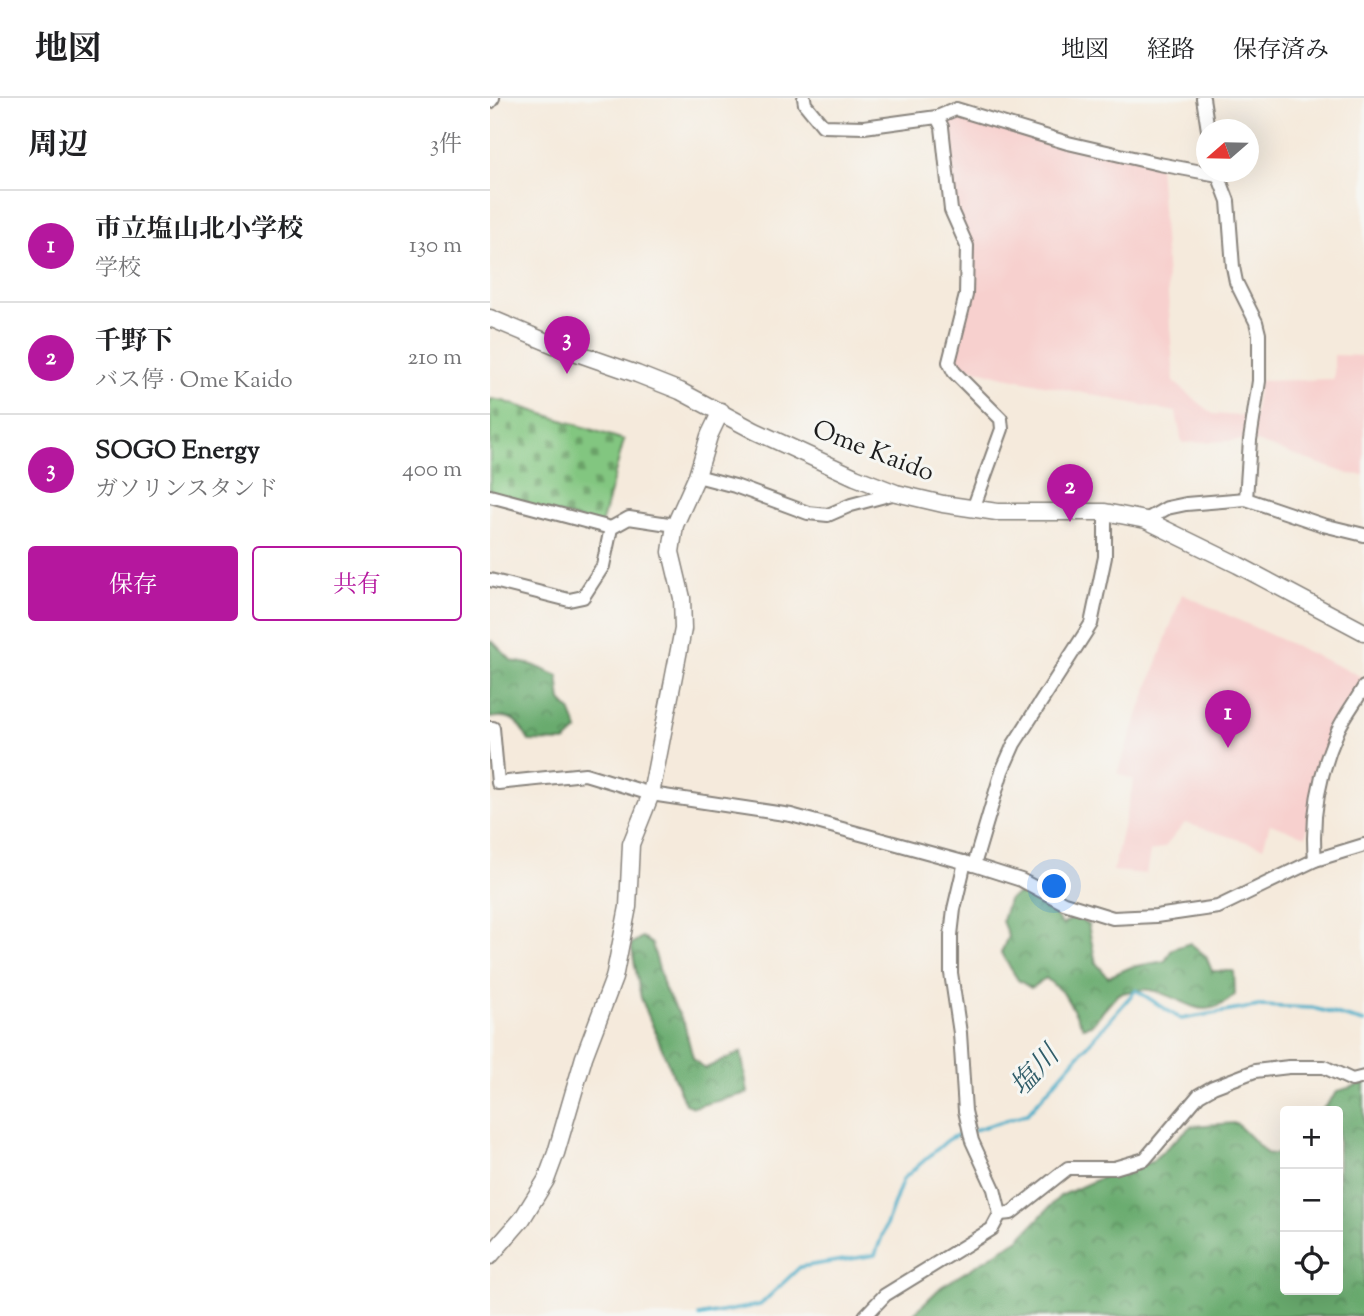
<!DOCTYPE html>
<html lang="ja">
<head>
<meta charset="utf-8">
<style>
	body { margin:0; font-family:"Sorts Mill Goudy","Noto Serif JP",serif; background:#f2f2f2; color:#202124 }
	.controls { position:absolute; right:21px; bottom:21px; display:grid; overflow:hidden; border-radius:7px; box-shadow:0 7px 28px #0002 }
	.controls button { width:63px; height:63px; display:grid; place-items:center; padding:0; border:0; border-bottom:2px solid #e0e0e0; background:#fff; color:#202124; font:35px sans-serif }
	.compass { position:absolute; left:706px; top:21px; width:63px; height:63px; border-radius:50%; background:#fff; box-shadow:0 7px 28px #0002; rotate:250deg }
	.you { position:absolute; left:565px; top:789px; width:24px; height:24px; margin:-18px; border:5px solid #fff; border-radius:50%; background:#1a73e8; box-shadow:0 0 0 10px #1a73e833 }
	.badge { display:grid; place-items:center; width:46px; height:46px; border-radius:50%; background:#b5179e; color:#fff; font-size:23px; font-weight:700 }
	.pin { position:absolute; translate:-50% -58px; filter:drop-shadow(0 2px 4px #0008) }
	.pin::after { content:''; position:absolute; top:37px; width:24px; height:21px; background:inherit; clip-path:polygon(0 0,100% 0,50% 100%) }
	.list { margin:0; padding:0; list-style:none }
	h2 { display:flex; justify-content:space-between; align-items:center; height:91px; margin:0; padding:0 28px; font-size:30px }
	h2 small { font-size:23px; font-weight:400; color:#757577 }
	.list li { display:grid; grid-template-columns:46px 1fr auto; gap:21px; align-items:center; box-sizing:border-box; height:112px; padding:0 28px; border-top:2px solid #e0e0e0 }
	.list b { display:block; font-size:26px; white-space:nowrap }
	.list p { margin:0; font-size:23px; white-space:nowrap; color:#757577 }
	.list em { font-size:23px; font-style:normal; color:#757577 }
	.actions { display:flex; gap:14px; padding:21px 28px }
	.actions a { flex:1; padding:16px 0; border:2px solid #b5179e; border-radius:7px; text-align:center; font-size:24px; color:#b5179e }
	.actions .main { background:#b5179e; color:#fff }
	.icon { flex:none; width:38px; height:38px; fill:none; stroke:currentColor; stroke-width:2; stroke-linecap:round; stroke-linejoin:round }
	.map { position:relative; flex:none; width:874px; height:1218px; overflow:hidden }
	header { display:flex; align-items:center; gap:42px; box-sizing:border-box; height:98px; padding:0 35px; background:#fff; border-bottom:2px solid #e0e0e0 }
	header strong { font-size:33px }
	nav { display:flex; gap:38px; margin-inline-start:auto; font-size:24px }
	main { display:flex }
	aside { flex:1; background:#fff }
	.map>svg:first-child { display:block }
	.built { fill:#f7d0ce }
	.forest { fill:url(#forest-crowns); stroke:#426445; stroke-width:2 }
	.cemetery { fill:url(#cemetery-stones); stroke:#4f714e; stroke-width:2 }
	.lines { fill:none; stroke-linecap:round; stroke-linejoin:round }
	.stream { stroke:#49adc8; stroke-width:3.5 }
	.street-casing { stroke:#88837c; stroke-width:16 }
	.secondary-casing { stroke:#88837c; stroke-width:19 }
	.street { stroke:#fff; stroke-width:12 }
	.secondary { stroke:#fff; stroke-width:16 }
	.labels { text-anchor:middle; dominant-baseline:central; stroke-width:6; stroke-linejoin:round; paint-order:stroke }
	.street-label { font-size:26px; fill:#1c1c1c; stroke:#f6f6f2 }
	.water-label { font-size:28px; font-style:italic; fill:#305d69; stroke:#f6f6f2 }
</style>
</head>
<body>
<header>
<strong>地図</strong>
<nav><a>地図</a><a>経路</a><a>保存済み</a></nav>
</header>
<main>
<aside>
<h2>周辺<small>3件</small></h2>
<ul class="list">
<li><span class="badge">1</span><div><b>市立塩山北小学校</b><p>学校</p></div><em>130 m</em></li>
<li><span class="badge">2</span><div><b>千野下</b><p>バス停 · Ome Kaido</p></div><em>210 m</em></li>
<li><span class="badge">3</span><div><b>SOGO Energy</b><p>ガソリンスタンド</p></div><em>400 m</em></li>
</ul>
<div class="actions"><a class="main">保存</a><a>共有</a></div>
</aside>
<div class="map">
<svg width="874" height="1218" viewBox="0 0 874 1218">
	<defs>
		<pattern id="forest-crowns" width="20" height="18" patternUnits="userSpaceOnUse" patternTransform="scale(1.75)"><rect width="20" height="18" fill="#69ab6e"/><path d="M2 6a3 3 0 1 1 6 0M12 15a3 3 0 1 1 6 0" fill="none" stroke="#568a5a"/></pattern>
		<pattern id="cemetery-stones" width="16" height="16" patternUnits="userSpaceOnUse" patternTransform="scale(1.75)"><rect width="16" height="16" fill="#82c680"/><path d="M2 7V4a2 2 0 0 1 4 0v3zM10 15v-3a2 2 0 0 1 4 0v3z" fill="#6aa068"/></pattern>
	</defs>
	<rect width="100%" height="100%" fill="#f6f6f2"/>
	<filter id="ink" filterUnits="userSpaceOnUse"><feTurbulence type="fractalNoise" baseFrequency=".0143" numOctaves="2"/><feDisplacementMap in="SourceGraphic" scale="14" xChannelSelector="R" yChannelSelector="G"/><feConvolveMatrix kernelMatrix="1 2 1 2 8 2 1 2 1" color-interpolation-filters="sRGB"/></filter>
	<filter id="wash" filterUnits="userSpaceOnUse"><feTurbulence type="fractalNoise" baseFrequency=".00686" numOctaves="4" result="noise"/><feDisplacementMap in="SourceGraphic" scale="28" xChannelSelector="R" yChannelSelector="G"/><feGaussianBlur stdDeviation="1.57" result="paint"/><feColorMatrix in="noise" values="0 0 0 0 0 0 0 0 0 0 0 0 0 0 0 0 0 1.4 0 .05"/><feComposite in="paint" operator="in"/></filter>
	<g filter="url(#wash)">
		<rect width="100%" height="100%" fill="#f5eadc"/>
		<g class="built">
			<path d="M 466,11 L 669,66 L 684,284 L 723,316 L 764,319 L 769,283 L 844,281 L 844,257 L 874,258 L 874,377 L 859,376 L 760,342 L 692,345 L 686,314 L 510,278 L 459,264 L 476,197 L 477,148 L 461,112 L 452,29 Z"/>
			<path d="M 692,496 L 874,580 L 874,582 L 847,632 L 824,697 L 816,738 L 780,726 L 773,749 L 695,725 L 675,749 L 660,754 L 656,776 L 623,773 L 644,682 L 627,675 Z"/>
		</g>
		<g class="forest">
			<path d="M 2,543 L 22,563 L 43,567 L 68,578 L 71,603 L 80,612 L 88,632 L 75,644 L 39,643 C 28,624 24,616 0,620 L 0,544 Z"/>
			<path d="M 534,793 L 557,804 L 572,827 L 585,819 L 598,827 L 606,865 L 618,879 L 641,869 L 675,863 L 682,851 L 700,845 L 716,858 L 722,873 L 744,873 L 745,897 C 710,928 697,899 660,892 C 650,890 638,894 628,896 L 601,927 L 593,929 L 574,896 L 556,880 L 541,890 L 528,882 L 511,855 L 518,838 L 512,823 L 518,802 Z"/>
			<path d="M 152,839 L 162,846 L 175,892 L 194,925 L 203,960 L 214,971 L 251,954 L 258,995 L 204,1009 L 195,1006 L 151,900 L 141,846 Z"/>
			<path d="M 874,985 L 874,1218 L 421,1218 L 451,1189 L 529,1141 L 570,1098 L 617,1077 L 661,1064 L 701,1028 L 746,1025 L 778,1057 L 795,1054 L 795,1192 L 848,1192 L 848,1013 L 831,1013 L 848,993 Z"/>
		</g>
		<path class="cemetery" d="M 0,301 L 13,303 L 134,342 L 111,427 L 0,398 Z"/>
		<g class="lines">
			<g class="stream">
				<path d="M 484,1032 L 537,1016 L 646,892 L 691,921 L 769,908 L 823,910 L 874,924"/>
				<path d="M 209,1218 L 270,1207 L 310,1169 L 385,1157 L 413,1081 L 460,1040 L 477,1034"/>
			</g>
		</g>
	</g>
	<g filter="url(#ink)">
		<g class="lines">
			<g class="street-casing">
				<g id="street">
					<path d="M 314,0 L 315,6 L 333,28 L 374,29 L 447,19 L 466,11 L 578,45 L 669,66 L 728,77"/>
					<path d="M 713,0 L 718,32"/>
					<path d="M 0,4 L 3,0"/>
					<path d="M 447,19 L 452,29 L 461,112 L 477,148 L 476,197 L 459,264 L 464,274 L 511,321 L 512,331 L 483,411"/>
					<path d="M 727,74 L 738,103 L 743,169 L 746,184 L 766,224 L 769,236 L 769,283 L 760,342 L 756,401"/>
					<path d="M 207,378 L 245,388 L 318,415 L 338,417 L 361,407 L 406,395"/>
					<path d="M 0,398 L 121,430"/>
					<path d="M 656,422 L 677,410 L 696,406 L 756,401 L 833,427 L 874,437"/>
					<path d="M 0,482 L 79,502 L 93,499 L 113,468 L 121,430 L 139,420 L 185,427"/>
					<path d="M 0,630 L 3,630 L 8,685 L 95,676 L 161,696 L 301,717 L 484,767 L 531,782 L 574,805 L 623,820 L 666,818 L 728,809 L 825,762 L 874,747"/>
					<path d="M 825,762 C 821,718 830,673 848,632 C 855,617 866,603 874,589"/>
					<path d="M 484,767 L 512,673 L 524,646 L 601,526 L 615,459 L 615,414"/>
					<path d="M 510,1116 L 521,1115 L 578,1070 L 624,1070 L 655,1061 L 709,997 L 723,989 L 765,973 L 799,969 L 834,969 L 862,982 L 874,979"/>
					<path d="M 375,1218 L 395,1197 L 502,1131 L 510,1116 L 504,1091 L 482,1043 L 475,1013 L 470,935 L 461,875 L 461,837 L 464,811 L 475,764"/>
				</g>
			</g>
			<g class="secondary-casing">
				<g id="secondary">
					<path d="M 0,220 L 64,247 L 147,276 L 190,293 L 265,333 L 365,379 L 406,395 L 453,406 L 507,414 L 615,414 L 656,422 L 748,467 L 874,534"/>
					<path d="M 0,1158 L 32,1121 L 56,1082 L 66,1055 L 94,959 L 124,880 L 138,809 L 141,746 L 161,696 L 193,531 L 192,500 L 181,454 L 185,427 L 207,378 L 219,338 L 231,313"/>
				</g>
			</g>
			<use href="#street" class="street"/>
			<use href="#secondary" class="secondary"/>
		</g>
	</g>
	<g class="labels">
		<g class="street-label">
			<text transform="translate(383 354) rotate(21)">Ome Kaido</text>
		</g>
		<g class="water-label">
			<text transform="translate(546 974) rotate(-47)">塩川</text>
		</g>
	</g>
</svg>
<div class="controls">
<button>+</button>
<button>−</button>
<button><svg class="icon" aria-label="locate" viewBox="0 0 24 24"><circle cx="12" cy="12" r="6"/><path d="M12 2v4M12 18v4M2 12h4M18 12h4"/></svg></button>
</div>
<svg class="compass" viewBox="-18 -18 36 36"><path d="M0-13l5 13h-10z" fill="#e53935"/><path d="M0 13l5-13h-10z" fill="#757577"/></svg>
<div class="you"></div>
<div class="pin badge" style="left:738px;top:650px">1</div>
<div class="pin badge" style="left:580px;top:424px">2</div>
<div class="pin badge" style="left:77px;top:276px">3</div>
</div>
</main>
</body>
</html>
